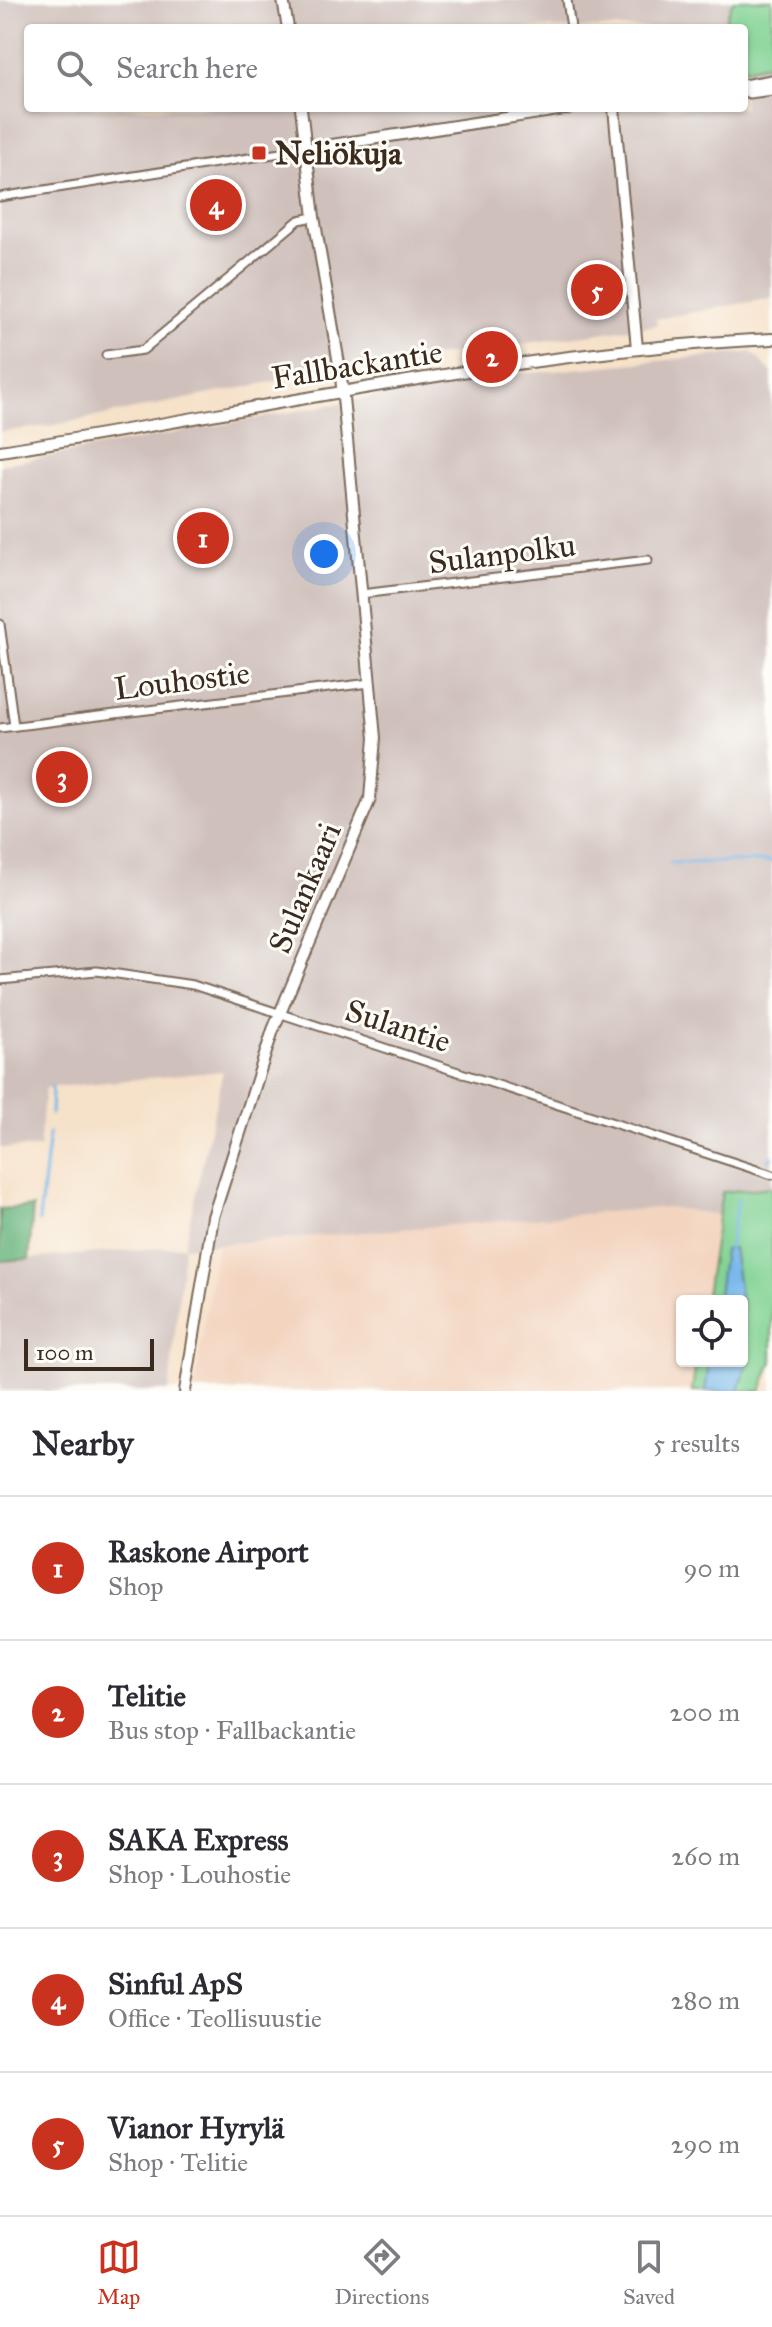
<!DOCTYPE html>
<html lang="en">
<head>
<meta charset="utf-8">
<style>
	body { margin:0; font-family:"IM FELL Great Primer",serif; background:#f7f7f7; color:#2b2b33 }
	.controls { position:absolute; right:24px; bottom:24px; display:grid; overflow:hidden; border-radius:8px; box-shadow:0 2px 6px #0004 }
	.controls button { width:72px; height:72px; display:grid; place-items:center; padding:0; border:0; border-bottom:2px solid #e1e1e2; background:#fff; color:#2b2b33; font:40px sans-serif }
	.scale { position:absolute; left:24px; bottom:20px; width:130px; box-sizing:border-box; padding-left:8px; border:4px solid #3b2a1e; border-top:0; font-size:22px; line-height:28px; white-space:nowrap; color:#3b2a1e; -webkit-text-stroke:6px #fdfcf7; paint-order:stroke }
	.you { position:absolute; left:324px; top:554px; width:28px; height:28px; margin:-20px; border:6px solid #fff; border-radius:50%; background:#1a73e8; box-shadow:0 0 0 12px #1a73e833 }
	.badge { display:grid; place-items:center; width:52px; height:52px; border-radius:50%; background:#c8321e; color:#fff; font-size:26px; font-weight:700 }
	.pin { position:absolute; translate:-50% -50%; border:4px solid #fff; box-shadow:0 2px 8px #0006 }
	.list { margin:0; padding:0; list-style:none }
	h2 { display:flex; justify-content:space-between; align-items:center; height:104px; margin:0; padding:0 32px; font-size:34px }
	h2 small { font-size:26px; font-weight:400; color:#7c7c81 }
	.list li { display:grid; grid-template-columns:52px 1fr auto; gap:24px; align-items:center; box-sizing:border-box; height:144px; padding:0 32px; border-top:2px solid #e1e1e2 }
	.list b { display:block; font-size:30px; white-space:nowrap }
	.list p { margin:0; font-size:26px; white-space:nowrap; color:#7c7c81 }
	.list em { font-size:26px; font-style:normal; color:#7c7c81 }
	.icon { flex:none; width:44px; height:44px; fill:none; stroke:currentColor; stroke-width:2; stroke-linecap:round; stroke-linejoin:round }
	.map { position:relative; flex:none; width:772px; height:1391px; overflow:hidden }
	.search { position:absolute; background:#fff; box-shadow:0 2px 6px #0004; left:24px; right:24px; top:24px; height:88px; display:flex; align-items:center; gap:20px; box-sizing:border-box; padding:0 28px; border-radius:8px; color:#7c7c81; font-size:30px }
	.sheet { height:824px; background:#fff }
	nav { display:flex; justify-content:space-around; align-items:center; box-sizing:border-box; height:112px; border-top:2px solid #e1e1e2; background:#fff; font-size:22px; color:#7c7c81 }
	nav a { display:grid; justify-items:center; gap:4px }
	nav .on { color:#c8321e }
	.map>svg:first-child { display:block }
	.built { fill:#f3d4bf }
	.industrial { fill:#cfc0bb }
	.green { fill:#80d293; stroke:#5e7e58; stroke-width:2 }
	.forest { fill:#68b47d; stroke:#526f4e; stroke-width:2 }
	.water { fill:#76b7eb; stroke:#587084; stroke-width:2 }
	.lines { fill:none; stroke-linecap:round; stroke-linejoin:round }
	.stream { stroke:#76b7eb; stroke-width:3 }
	.street-casing { stroke:#7c6a5a; stroke-width:11 }
	.secondary-casing { stroke:#7c6a5a; stroke-width:14 }
	.primary-casing { stroke:#7c6a5a; stroke-width:15 }
	.street { stroke:#fff; stroke-width:7 }
	.secondary { stroke:#fff; stroke-width:10 }
	.primary { stroke:#fff; stroke-width:11 }
	.poi-dot { fill:#c8321e; stroke:#fdfcf7; stroke-width:3 }
	.labels { text-anchor:middle; dominant-baseline:central; stroke-width:6; stroke-linejoin:round; paint-order:stroke }
	.poi-label { font-size:32px; font-weight:bold; fill:#3b2a1e; stroke:#fdfcf7; text-anchor:start }
	.street-label { font-size:32px; fill:#3b2a1e; stroke:#fdfcf7 }
</style>
</head>
<body>
<div class="map">
<svg width="772" height="1391" viewBox="0 0 772 1391">
	<rect width="100%" height="100%" fill="#fdfcf7"/>
	<filter id="ink" filterUnits="userSpaceOnUse"><feTurbulence type="fractalNoise" baseFrequency=".0125" numOctaves="2"/><feDisplacementMap in="SourceGraphic" scale="16" xChannelSelector="R" yChannelSelector="G"/><feConvolveMatrix kernelMatrix="1 2 1 2 8 2 1 2 1" color-interpolation-filters="sRGB"/></filter>
	<filter id="wash" filterUnits="userSpaceOnUse"><feTurbulence type="fractalNoise" baseFrequency=".006" numOctaves="4" result="noise"/><feDisplacementMap in="SourceGraphic" scale="32" xChannelSelector="R" yChannelSelector="G"/><feGaussianBlur stdDeviation="1.8" result="paint"/><feColorMatrix in="noise" values="0 0 0 0 0 0 0 0 0 0 0 0 0 0 0 0 0 1.4 0 .05"/><feComposite in="paint" operator="in"/></filter>
	<g filter="url(#wash)">
		<rect width="100%" height="100%" fill="#f6e1c9"/>
		<path class="built" d="M 668,1207 L 717,1215 L 705,1301 L 682,1301 L 682,1361 L 696,1361 L 692,1391 L 194,1391 L 217,1244 L 277,1236 Z"/>
		<g class="industrial">
			<path d="M 0,0 L 733,0 L 723,28 L 28,28 L 28,108 L 744,108 L 744,69 L 772,63 L 772,298 L 656,319 L 657,325 L 327,371 L 50,426 L 0,432 Z"/>
			<path d="M 752,352 L 772,373 L 772,1187 L 722,1192 L 717,1215 L 668,1207 L 184,1247 L 169,1391 L 0,1391 L 0,1261 L 184,1246 L 223,1071 L 45,1088 L 39,1148 L 0,1148 L 0,465 L 477,378 Z"/>
		</g>
		<g class="green">
			<path d="M 733,0 L 772,0 L 772,63 L 744,69 L 744,28 L 723,28 Z"/>
			<path d="M 772,1187 L 772,1361 L 761,1391 L 692,1391 L 696,1361 L 742,1361 L 742,1301 L 705,1301 L 722,1192 Z"/>
		</g>
		<path class="forest" d="M 33,1207 L 29,1259 L 0,1261 L 0,1209 Z"/>
		<g class="water">
			<path d="M 733,1248 L 741,1301 L 717,1301 L 724,1250 Z"/>
			<path d="M 742,1310 L 747,1365 L 739,1391 L 705,1391 L 709,1361 L 742,1361 Z"/>
		</g>
		<g class="lines">
			<g class="stream">
				<path d="M 671,863 L 772,861"/>
				<path d="M 51,1114 L 52,1087"/>
				<path d="M 769,1160 L 772,1156"/>
				<path d="M 39,1221 L 49,1133"/>
				<path d="M 729,1249 L 738,1199"/>
			</g>
		</g>
	</g>
	<g filter="url(#ink)">
		<g class="lines">
			<g class="street-casing">
				<g id="street">
					<path d="M 567,0 L 571,28"/>
					<path d="M 0,197 L 306,149"/>
					<path d="M 106,355 L 143,350 L 299,220 L 314,217"/>
					<path d="M 361,594 L 648,560"/>
					<path d="M 0,624 L 14,726"/>
					<path d="M 0,728 L 370,683"/>
					<path d="M 0,980 L 97,971 L 193,985 L 772,1175"/>
				</g>
			</g>
			<g class="secondary-casing">
				<g id="secondary">
					<path d="M 283,0 L 288,28"/>
					<path d="M 614,108 L 637,348"/>
					<path d="M 306,149 L 571,108"/>
					<path d="M 0,451 C 257,411 512,351 772,339"/>
					<path d="M 185,1391 L 213,1217 L 273,1030 L 370,799 L 375,738 L 341,376 L 314,217 L 301,108"/>
				</g>
			</g>
			<g class="primary-casing">
				<g id="primary">
					<path d="M 744,86 L 772,81"/>
					<path d="M 749,92 L 772,89"/>
				</g>
			</g>
			<use href="#street" class="street"/>
			<use href="#secondary" class="secondary"/>
			<use href="#primary" class="primary"/>
		</g>
	</g>
	<rect class="poi-dot" x="251" y="145" width="16" height="16" rx="4"/>
	<g class="labels">
		<g class="poi-label">
			<text x="275" y="153">Neliökuja</text>
		</g>
		<g class="street-label">
			<text transform="translate(357 365) rotate(-9)">Fallbackantie</text>
			<text transform="translate(502 554) rotate(-7)">Sulanpolku</text>
			<text transform="translate(182 681) rotate(-7)">Louhostie</text>
			<text transform="translate(305 888) rotate(-67)">Sulankaari</text>
			<text transform="translate(398 1026) rotate(18)">Sulantie</text>
		</g>
	</g>
</svg>
<div class="controls">
<button><svg class="icon" aria-label="locate" viewBox="0 0 24 24"><circle cx="12" cy="12" r="6"/><path d="M12 2v4M12 18v4M2 12h4M18 12h4"/></svg></button>
</div>
<div class="scale">100 m</div>
<div class="you"></div>
<div class="pin badge" style="left:203px;top:538px">1</div>
<div class="pin badge" style="left:492px;top:357px">2</div>
<div class="pin badge" style="left:62px;top:777px">3</div>
<div class="pin badge" style="left:216px;top:205px">4</div>
<div class="pin badge" style="left:597px;top:290px">5</div>
<div class="search"><svg class="icon" aria-label="search" viewBox="0 0 24 24"><circle cx="10" cy="10" r="6"/><path d="M15 15l6 6"/></svg>Search here</div>
</div>
<section class="sheet">
<h2>Nearby<small>5 results</small></h2>
<ul class="list">
<li><span class="badge">1</span><div><b>Raskone Airport</b><p>Shop</p></div><em>90 m</em></li>
<li><span class="badge">2</span><div><b>Telitie</b><p>Bus stop · Fallbackantie</p></div><em>200 m</em></li>
<li><span class="badge">3</span><div><b>SAKA Express</b><p>Shop · Louhostie</p></div><em>260 m</em></li>
<li><span class="badge">4</span><div><b>Sinful ApS</b><p>Office · Teollisuustie</p></div><em>280 m</em></li>
<li><span class="badge">5</span><div><b>Vianor Hyrylä</b><p>Shop · Telitie</p></div><em>290 m</em></li>
</ul>
</section>
<nav>
<a class="on"><svg class="icon" aria-label="map" viewBox="0 0 24 24"><path d="M3 6l6-2 6 2 6-2v14l-6 2-6-2-6 2zM9 4v14M15 6v14"/></svg>Map</a>
<a><svg class="icon" aria-label="directions" viewBox="0 0 24 24"><path d="M12 3l9 9-9 9-9-9zM9 14v-3h6M13 9l2 2-2 2"/></svg>Directions</a>
<a><svg class="icon" aria-label="saved" viewBox="0 0 24 24"><path d="M7 4h10v16l-5-4-5 4z"/></svg>Saved</a>
</nav>
</body>
</html>
